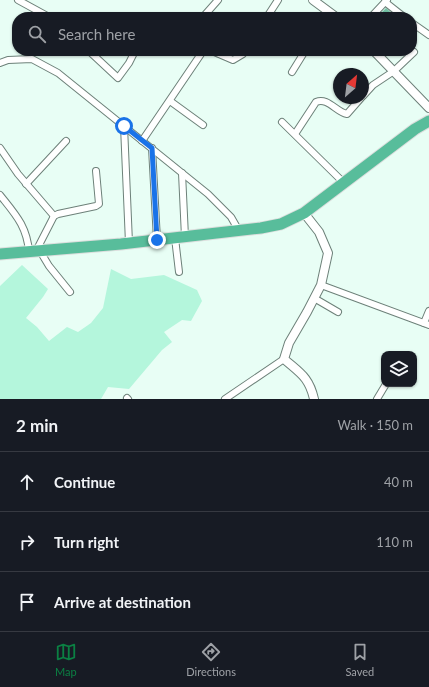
<!DOCTYPE html>
<html lang="en">
<head>
<meta charset="utf-8">
<style>
	body { margin:0; font-family:Lato,sans-serif; background:#20242c; color:#f1f3f6 }
	.controls { position:absolute; right:12px; bottom:12px; display:grid; overflow:hidden; border-radius:8px; box-shadow:0 1px 3px #0004 }
	.controls button { width:36px; height:36px; display:grid; place-items:center; padding:0; border:0; border-bottom:1px solid #363941; background:#171b24; color:#f1f3f6; font:20px sans-serif }
	.compass { position:absolute; left:333px; top:68px; width:36px; height:36px; border-radius:50%; background:#171b24; box-shadow:0 1px 3px #0004; rotate:28deg }
	.stop { position:absolute; width:12px; height:12px; margin:-9px; border:3px solid #1a73e8; border-radius:50%; background:#fff }
	.stop.end { background:#1a73e8; border-color:#fff; box-shadow:0 1px 4px #0008 }
	.list { margin:0; padding:0; list-style:none }
	h2 { display:flex; justify-content:space-between; align-items:center; height:52px; margin:0; padding:0 16px; font-size:17px }
	h2 small { font-size:13px; font-weight:400; color:#9ea1a6 }
	.list li { display:grid; grid-template-columns:26px 1fr auto; gap:12px; align-items:center; box-sizing:border-box; height:60px; padding:0 16px; border-top:1px solid #363941 }
	.list b { display:block; font-size:15px; white-space:nowrap }
	.list em { font-size:13px; font-style:normal; color:#9ea1a6 }
	.icon { flex:none; width:22px; height:22px; fill:none; stroke:currentColor; stroke-width:2; stroke-linecap:round; stroke-linejoin:round }
	.map { position:relative; flex:none; width:429px; height:399px; overflow:hidden }
	.search { position:absolute; background:#171b24; box-shadow:0 1px 3px #0004; left:12px; right:12px; top:12px; height:44px; display:flex; align-items:center; gap:10px; box-sizing:border-box; padding:0 14px; border-radius:16px; color:#9ea1a6; font-size:15px }
	.sheet { height:232px; background:#171b24 }
	nav { display:flex; justify-content:space-around; align-items:center; box-sizing:border-box; height:56px; border-top:1px solid #363941; background:#171b24; font-size:11px; color:#9ea1a6 }
	nav a { display:grid; justify-items:center; gap:2px }
	nav .on { color:#0b8043 }
	.map>svg:first-child { display:block }
	.green { fill:#b4f6dc }
	.water { fill:#74c3a6 }
	.lines { fill:none; stroke-linecap:round; stroke-linejoin:round }
	.street-casing { stroke:#6d8179; stroke-width:8 }
	.secondary-casing { stroke:#6d8179; stroke-width:10 }
	.highway-casing { stroke:#dcdedd; stroke-width:13 }
	.street { stroke:#fff; stroke-width:6 }
	.secondary { stroke:#fff; stroke-width:8 }
	.highway { stroke:#58bd9b; stroke-width:11 }
	.route { stroke:#1a73e8; stroke-width:5 }
</style>
</head>
<body>
<div class="map">
<svg width="429" height="399" viewBox="0 0 429 399">
	<rect width="100%" height="100%" fill="#e8fef5"/>
	<path class="green" d="M 22,265 L 48,289 L 43,297 L 26,318 L 37,327 L 49,341 L 67,327 L 78,332 L 91,323 L 103,308 L 111,269 L 131,279 L 164,275 L 197,290 L 202,301 L 191,321 L 182,320 L 164,332 L 172,342 L 162,350 L 129,389 L 108,387 L 101,399 L 0,399 L 0,286 Z"/>
	<path class="water" d="M 386,8 L 396,17 L 377,17 Z"/>
	<g class="lines">
		<g class="street-casing">
			<g id="street">
				<path d="M 18,0 L 49,17"/>
				<path d="M 385,2 L 404,17"/>
				<path d="M 203,17 L 218,0"/>
				<path d="M 267,17 L 278,0"/>
				<path d="M 371,17 L 387,0"/>
				<path d="M 412,23 L 429,35"/>
				<path d="M 89,51 L 118,78 L 129,63 L 135,51"/>
				<path d="M 212,51 L 233,60 L 243,54 L 244,51"/>
				<path d="M 0,63 L 8,60 L 32,59 L 58,73 L 208,194 L 231,217 L 239,231"/>
				<path d="M 292,72 L 305,51"/>
				<path d="M 363,96 L 373,85 L 394,71 L 414,52"/>
				<path d="M 170,101 L 203,125"/>
				<path d="M 282,122 L 344,183"/>
				<path d="M 124,126 L 129,243"/>
				<path d="M 295,134 L 316,102 C 328,97 336,112 347,114 L 361,98"/>
				<path d="M 142,141 L 203,51"/>
				<path d="M 0,148 L 18,174 L 54,216"/>
				<path d="M 152,148 L 157,240"/>
				<path d="M 182,173 L 185,237"/>
				<path d="M 26,184 L 66,141"/>
				<path d="M 0,195 C 15,214 27,226 29,252"/>
				<path d="M 175,238 L 179,272"/>
				<path d="M 36,251 L 54,216 L 58,214 L 96,206 L 99,204 L 96,171"/>
				<path d="M 40,251 L 49,266 L 70,292"/>
				<path d="M 321,285 L 429,325"/>
				<path d="M 314,298 L 338,312"/>
				<path d="M 424,323 L 429,311"/>
				<path d="M 127,398 L 128,399"/>
				<path d="M 225,399 L 284,359"/>
				<path d="M 377,399 L 386,384"/>
			</g>
		</g>
		<g class="secondary-casing">
			<g id="secondary">
				<path d="M 313,0 L 336,17"/>
				<path d="M 374,51 L 429,108"/>
				<path d="M 304,213 L 319,232 L 328,253 L 321,285 L 307,312 L 289,343 L 284,359 C 300,373 309,377 314,399"/>
			</g>
		</g>
		<g class="highway-casing">
			<path id="highway" d="M 0,254 L 121,244 L 261,228 L 281,224 L 304,213 L 415,129 L 429,121"/>
		</g>
		<use href="#street" class="street"/>
		<use href="#secondary" class="secondary"/>
		<use href="#highway" class="highway"/>
	</g>
	<g class="lines">
		<path class="route" d="M 124,126 L 152,148 L 157,240"/>
	</g>
</svg>
<div class="controls">
<button><svg class="icon" aria-label="layers" viewBox="0 0 24 24"><path d="M12 4l9 5-9 5-9-5zM3 14l9 5 9-5"/></svg></button>
</div>
<svg class="compass" viewBox="-18 -18 36 36"><path d="M0-13l5 13h-10z" fill="#e53935"/><path d="M0 13l5-13h-10z" fill="#9ea1a6"/></svg>
<div class="stop" style="left:124px;top:126px"></div>
<div class="stop end" style="left:157px;top:240px"></div>
<div class="search"><svg class="icon" aria-label="search" viewBox="0 0 24 24"><circle cx="10" cy="10" r="6"/><path d="M15 15l6 6"/></svg>Search here</div>
</div>
<section class="sheet">
<h2>2 min<small>Walk · 150 m</small></h2>
<ul class="list">
<li><svg class="icon" aria-label="ahead" viewBox="0 0 24 24"><path d="M12 20V5M6 11l6-6 6 6"/></svg><div><b>Continue</b></div><em>40 m</em></li>
<li><svg class="icon" aria-label="right" viewBox="0 0 24 24"><path d="M7 20v-9h11M14 6l5 5-5 5"/></svg><div><b>Turn right</b></div><em>110 m</em></li>
<li><svg class="icon" aria-label="arrive" viewBox="0 0 24 24"><path d="M6 21V4h12l-3 4 3 4H6"/></svg><div><b>Arrive at destination</b></div></li>
</ul>
</section>
<nav>
<a class="on"><svg class="icon" aria-label="map" viewBox="0 0 24 24"><path d="M3 6l6-2 6 2 6-2v14l-6 2-6-2-6 2zM9 4v14M15 6v14"/></svg>Map</a>
<a><svg class="icon" aria-label="directions" viewBox="0 0 24 24"><path d="M12 3l9 9-9 9-9-9zM9 14v-3h6M13 9l2 2-2 2"/></svg>Directions</a>
<a><svg class="icon" aria-label="saved" viewBox="0 0 24 24"><path d="M7 4h10v16l-5-4-5 4z"/></svg>Saved</a>
</nav>
</body>
</html>
